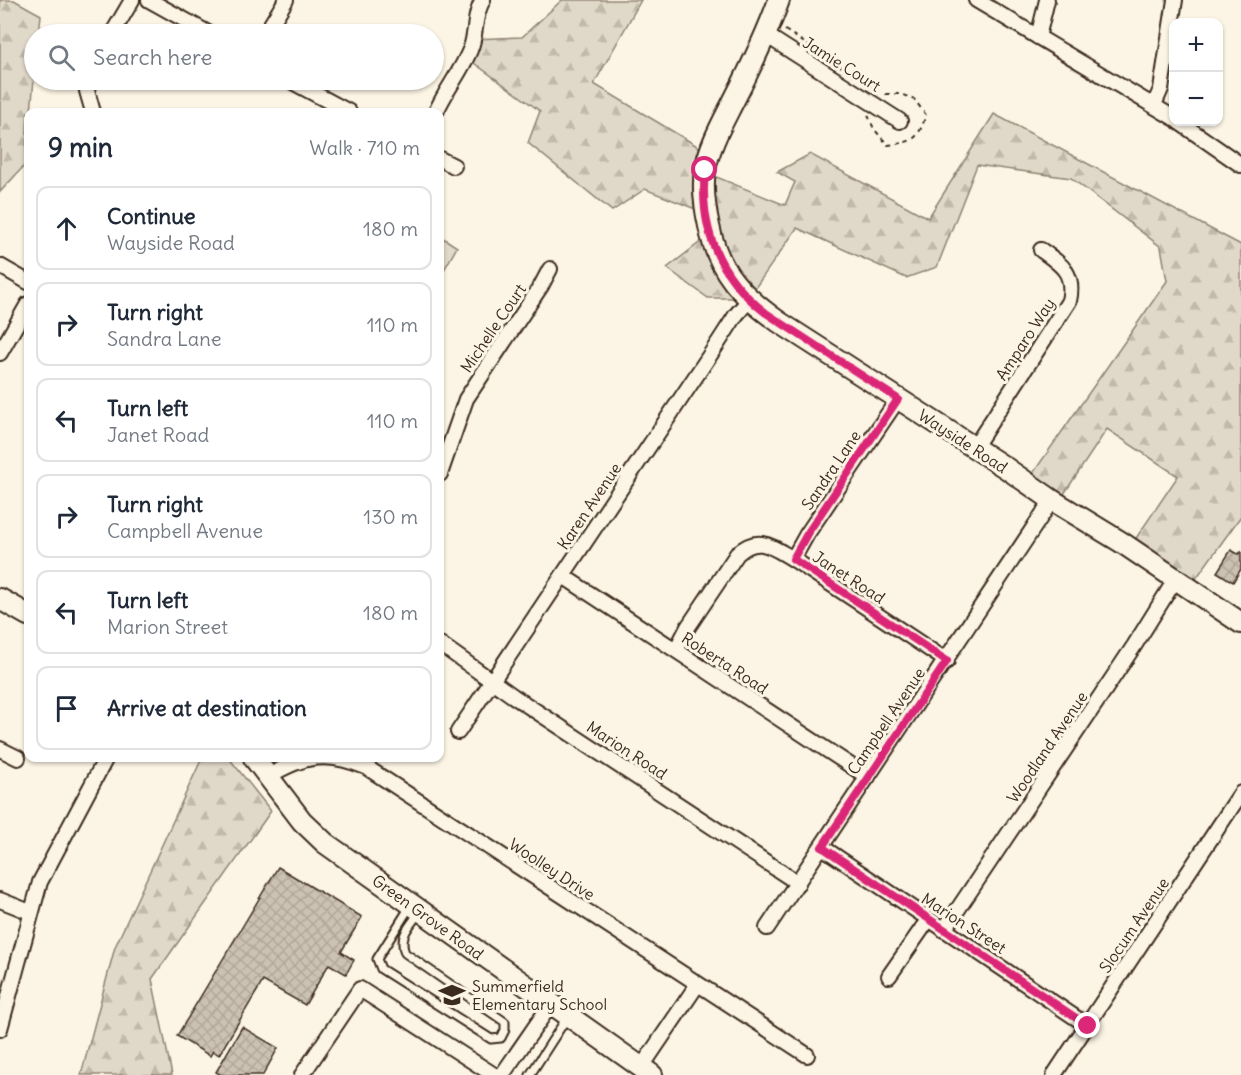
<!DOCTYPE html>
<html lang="en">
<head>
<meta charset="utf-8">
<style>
	body { margin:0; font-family:Delius,sans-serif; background:#f2f2f3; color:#1f2937 }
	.controls { position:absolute; right:18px; top:18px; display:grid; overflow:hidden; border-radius:12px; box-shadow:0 2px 4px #0004 }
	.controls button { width:54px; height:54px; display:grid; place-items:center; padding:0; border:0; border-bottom:2px solid #e0e1e3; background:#fff; color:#1f2937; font:30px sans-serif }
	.stop { position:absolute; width:18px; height:18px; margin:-14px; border:4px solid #db2777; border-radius:50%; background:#fff }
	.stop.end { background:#db2777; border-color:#fff; box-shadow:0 2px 6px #0008 }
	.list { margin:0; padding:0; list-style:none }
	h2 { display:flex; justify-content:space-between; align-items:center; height:78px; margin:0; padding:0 24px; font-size:26px }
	h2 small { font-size:20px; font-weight:400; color:#747a83 }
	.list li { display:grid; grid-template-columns:39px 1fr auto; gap:18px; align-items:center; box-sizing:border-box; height:84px; margin:0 12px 12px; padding:0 12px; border:2px solid #e0e1e3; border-radius:12px }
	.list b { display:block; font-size:22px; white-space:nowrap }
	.list p { margin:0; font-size:20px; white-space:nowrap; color:#747a83 }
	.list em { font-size:20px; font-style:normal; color:#747a83 }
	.icon { flex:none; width:33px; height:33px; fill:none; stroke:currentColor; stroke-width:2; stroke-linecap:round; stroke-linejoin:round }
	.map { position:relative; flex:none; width:1241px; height:1075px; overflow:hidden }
	.search { position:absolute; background:#fff; box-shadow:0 2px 4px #0004; left:24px; top:24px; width:420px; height:66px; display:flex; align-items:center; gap:15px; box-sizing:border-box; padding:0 21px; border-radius:33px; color:#747a83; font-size:22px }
	.panel { position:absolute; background:#fff; box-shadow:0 2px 4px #0004; left:24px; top:108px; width:420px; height:654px; border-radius:12px }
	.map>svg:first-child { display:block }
	.forest { fill:url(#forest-firs); stroke:#8e8173; stroke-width:1.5 }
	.building { fill:url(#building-cross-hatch); stroke:#3b2a1e; stroke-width:1.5 }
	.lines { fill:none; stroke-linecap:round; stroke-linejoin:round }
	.lane-casing { stroke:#3b2a1e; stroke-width:11 }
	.street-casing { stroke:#3b2a1e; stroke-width:18 }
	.secondary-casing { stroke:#3b2a1e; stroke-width:24 }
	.path { stroke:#3b2a1e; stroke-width:2; stroke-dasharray:4.5 4.5; stroke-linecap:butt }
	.lane { stroke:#fcf5e5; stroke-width:7 }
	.street { stroke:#fcf5e5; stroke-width:14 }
	.secondary { stroke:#fcf5e5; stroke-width:20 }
	.route { stroke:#db2777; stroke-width:8 }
	.labels { text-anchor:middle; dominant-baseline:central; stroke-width:6; stroke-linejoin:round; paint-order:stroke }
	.street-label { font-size:16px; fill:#3b2a1e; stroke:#fcf5e5 }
	.poi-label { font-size:16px; fill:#3b2a1e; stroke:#fcf5e5; text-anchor:start }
</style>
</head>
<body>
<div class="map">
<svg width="1241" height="1075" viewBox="0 0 1241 1075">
	<defs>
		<pattern id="forest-firs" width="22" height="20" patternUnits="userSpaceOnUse" patternTransform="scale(1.5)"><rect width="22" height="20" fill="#e0d8c8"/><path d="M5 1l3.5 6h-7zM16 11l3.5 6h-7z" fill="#c1baab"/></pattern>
		<pattern id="building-cross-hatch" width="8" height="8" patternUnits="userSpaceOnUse" patternTransform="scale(1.5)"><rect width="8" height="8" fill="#ccc2b3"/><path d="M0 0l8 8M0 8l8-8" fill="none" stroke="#b0a79a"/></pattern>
	</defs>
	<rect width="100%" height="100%" fill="#fcf5e5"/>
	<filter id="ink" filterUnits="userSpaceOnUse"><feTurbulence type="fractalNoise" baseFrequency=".0167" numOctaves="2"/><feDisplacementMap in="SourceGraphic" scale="12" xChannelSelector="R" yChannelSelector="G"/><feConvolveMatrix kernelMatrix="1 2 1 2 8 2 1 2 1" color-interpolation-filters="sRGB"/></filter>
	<g filter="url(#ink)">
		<g class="forest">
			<path d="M 0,0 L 14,0 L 41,15 L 39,34 L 34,34 L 34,79 L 31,112 L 28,112 L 26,164 L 0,192 Z"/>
			<path d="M 562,0 L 641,0 L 594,84 L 712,155 L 709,174 L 785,205 L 795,182 L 777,172 L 810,154 L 928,218 L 994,114 L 1241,245 L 1241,516 L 1187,591 L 1126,553 L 1178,476 L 1107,429 L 1056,506 L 1024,486 L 1167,281 L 1161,247 L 1071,178 L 977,165 L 937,267 L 906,278 L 797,228 L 748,298 L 708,298 L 667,268 L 712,233 L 708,214 L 645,189 L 612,211 L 528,143 L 540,111 L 467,58 L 473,39 L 522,37 Z"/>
			<path d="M 440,236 L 457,247 L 440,277 Z"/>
			<path d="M 202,758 L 229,758 L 271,811 L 152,979 L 172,1075 L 81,1075 L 115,947 Z"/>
		</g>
		<g class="building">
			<path d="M 1231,550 L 1238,554 L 1241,552 L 1241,569 L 1233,582 L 1217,572 Z"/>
			<path d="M 278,867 L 362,917 L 341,952 L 354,960 L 346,974 L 329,964 L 305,1005 L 263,981 L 219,1055 L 213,1051 L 210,1056 L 177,1036 Z"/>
			<path d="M 242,1027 L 278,1048 L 263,1075 L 221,1075 L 216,1072 Z"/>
		</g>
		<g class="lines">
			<g class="lane-casing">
				<g id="lane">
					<path d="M 411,905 L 377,959 L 381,969 L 491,1039 L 501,1038 L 505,1030 L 505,1022 L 405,953 C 398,936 410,926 419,913"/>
					<path d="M 530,1075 L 568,1016"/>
				</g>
			</g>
			<g class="street-casing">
				<g id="street">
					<path d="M 149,0 L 210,34"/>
					<path d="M 976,0 L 1174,118"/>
					<path d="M 112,34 L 132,0"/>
					<path d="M 265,34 L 286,0"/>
					<path d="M 766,35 L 900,121"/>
					<path d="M 1038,37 L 1047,0"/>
					<path d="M 89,80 L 87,91 L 93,112"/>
					<path d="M 289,80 L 349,112"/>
					<path d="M 1154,105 L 1161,89 L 1175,0"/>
					<path d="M 436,112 C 445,91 461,72 470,50 C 477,34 473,16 483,0"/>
					<path d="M 1179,122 L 1241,165"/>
					<path d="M 440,159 L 454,166"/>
					<path d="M 0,266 L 28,282"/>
					<path d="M 0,353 L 28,304"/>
					<path d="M 974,448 L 1069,301 C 1075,273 1062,265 1041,250"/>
					<path d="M 440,474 L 466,399 L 541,286 L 550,269"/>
					<path d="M 793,559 L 807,534 L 898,399"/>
					<path d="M 563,576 L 868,777"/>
					<path d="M 440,644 L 513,696 L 798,883"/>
					<path d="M 676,650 L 688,627 L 737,554 C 758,534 772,547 793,559 L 947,661"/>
					<path d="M 458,732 L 718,343 L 736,315 L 749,300"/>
					<path d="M 0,749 L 18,758"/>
					<path d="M 269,776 C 304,755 327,751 366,767 L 807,1055"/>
					<path d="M 822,847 L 1088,1026"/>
					<path d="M 0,900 L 30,912"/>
					<path d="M 767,928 L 1052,500"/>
					<path d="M 944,930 L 1134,646 L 1175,580"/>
					<path d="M 889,976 L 928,920"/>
					<path d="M 0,1029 L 40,882 L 106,758"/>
					<path d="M 641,1068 L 697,985"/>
					<path d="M 302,1075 L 360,989 L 494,1075"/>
					<path d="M 502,1075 L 551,1004"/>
					<path d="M 1054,1075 L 1241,793"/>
				</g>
			</g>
			<g class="secondary-casing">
				<g id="secondary">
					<path d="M 779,0 C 767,34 751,67 734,100 C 723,122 709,146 705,171 C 702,189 705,208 709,226 C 718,272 742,296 779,322 L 1006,468 L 1052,500 L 1121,542 L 1241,623"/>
					<path d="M 0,599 L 28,615"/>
					<path d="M 254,758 L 302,821 L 325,843 L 652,1075"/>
				</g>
			</g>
			<g class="path">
				<path d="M 785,30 L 878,91"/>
				<path d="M 868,115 L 874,129 L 888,145 C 915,142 918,139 926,115 L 914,99 L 900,94 L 883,94"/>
			</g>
			<use href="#lane" class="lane"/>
			<use href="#street" class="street"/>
			<use href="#secondary" class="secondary"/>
		</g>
	</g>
	<g class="lines" filter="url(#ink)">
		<path class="route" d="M 705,170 C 699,229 719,277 766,313 L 898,399 L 807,534 L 793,559 L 947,661 L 822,847 L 1088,1026"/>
	</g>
	<defs>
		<g id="school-bare" transform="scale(2.07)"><path d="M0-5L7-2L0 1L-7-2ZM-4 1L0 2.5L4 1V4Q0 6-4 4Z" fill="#3b2a1e" stroke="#fcf5e5" stroke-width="2.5" paint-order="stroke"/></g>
	</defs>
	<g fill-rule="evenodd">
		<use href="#school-bare" x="452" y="995"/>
	</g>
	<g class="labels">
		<g class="street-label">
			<text transform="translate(842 64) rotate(32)">Jamie Court</text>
			<text transform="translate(493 328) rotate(-56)">Michelle Court</text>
			<text transform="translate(1025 339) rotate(-57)">Amparo Way</text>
			<text transform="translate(963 441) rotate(33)">Wayside Road</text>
			<text transform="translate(831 470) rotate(-56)">Sandra Lane</text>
			<text transform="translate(589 506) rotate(-56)">Karen Avenue</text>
			<text transform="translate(849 577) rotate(33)">Janet Road</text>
			<text transform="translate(725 663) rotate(33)">Roberta Road</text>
			<text transform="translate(886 721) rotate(-56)">Campbell Avenue</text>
			<text transform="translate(1047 747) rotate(-56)">Woodland Avenue</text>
			<text transform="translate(627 750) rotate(33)">Marion Road</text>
			<text transform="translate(552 869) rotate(33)">Woolley Drive</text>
			<text transform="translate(428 917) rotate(36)">Green Grove Road</text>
			<text transform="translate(964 923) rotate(33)">Marion Street</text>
			<text transform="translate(1134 925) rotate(-56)">Slocum Avenue</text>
		</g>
		<g class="poi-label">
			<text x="472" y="986">Summerfield<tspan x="472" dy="18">Elementary School</tspan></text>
		</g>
	</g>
</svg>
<div class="controls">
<button>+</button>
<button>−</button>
</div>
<div class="stop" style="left:705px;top:170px"></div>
<div class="stop end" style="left:1088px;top:1026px"></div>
<div class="search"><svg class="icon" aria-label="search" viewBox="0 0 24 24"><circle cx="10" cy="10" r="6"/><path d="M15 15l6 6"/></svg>Search here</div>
<section class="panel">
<h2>9 min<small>Walk · 710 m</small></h2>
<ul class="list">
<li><svg class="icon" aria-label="ahead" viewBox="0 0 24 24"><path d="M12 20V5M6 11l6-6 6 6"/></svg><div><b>Continue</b><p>Wayside Road</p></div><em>180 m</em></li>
<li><svg class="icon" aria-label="right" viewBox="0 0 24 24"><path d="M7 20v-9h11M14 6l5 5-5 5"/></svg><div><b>Turn right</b><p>Sandra Lane</p></div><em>110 m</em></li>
<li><svg class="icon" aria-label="left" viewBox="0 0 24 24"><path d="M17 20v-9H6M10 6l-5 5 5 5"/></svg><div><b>Turn left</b><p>Janet Road</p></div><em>110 m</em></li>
<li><svg class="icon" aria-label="right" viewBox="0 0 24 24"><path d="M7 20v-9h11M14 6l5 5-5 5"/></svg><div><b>Turn right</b><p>Campbell Avenue</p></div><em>130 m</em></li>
<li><svg class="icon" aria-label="left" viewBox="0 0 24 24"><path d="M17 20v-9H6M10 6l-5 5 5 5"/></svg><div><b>Turn left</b><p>Marion Street</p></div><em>180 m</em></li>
<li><svg class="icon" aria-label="arrive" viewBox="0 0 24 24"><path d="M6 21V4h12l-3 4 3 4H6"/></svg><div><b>Arrive at destination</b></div></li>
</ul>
</section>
</div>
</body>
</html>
